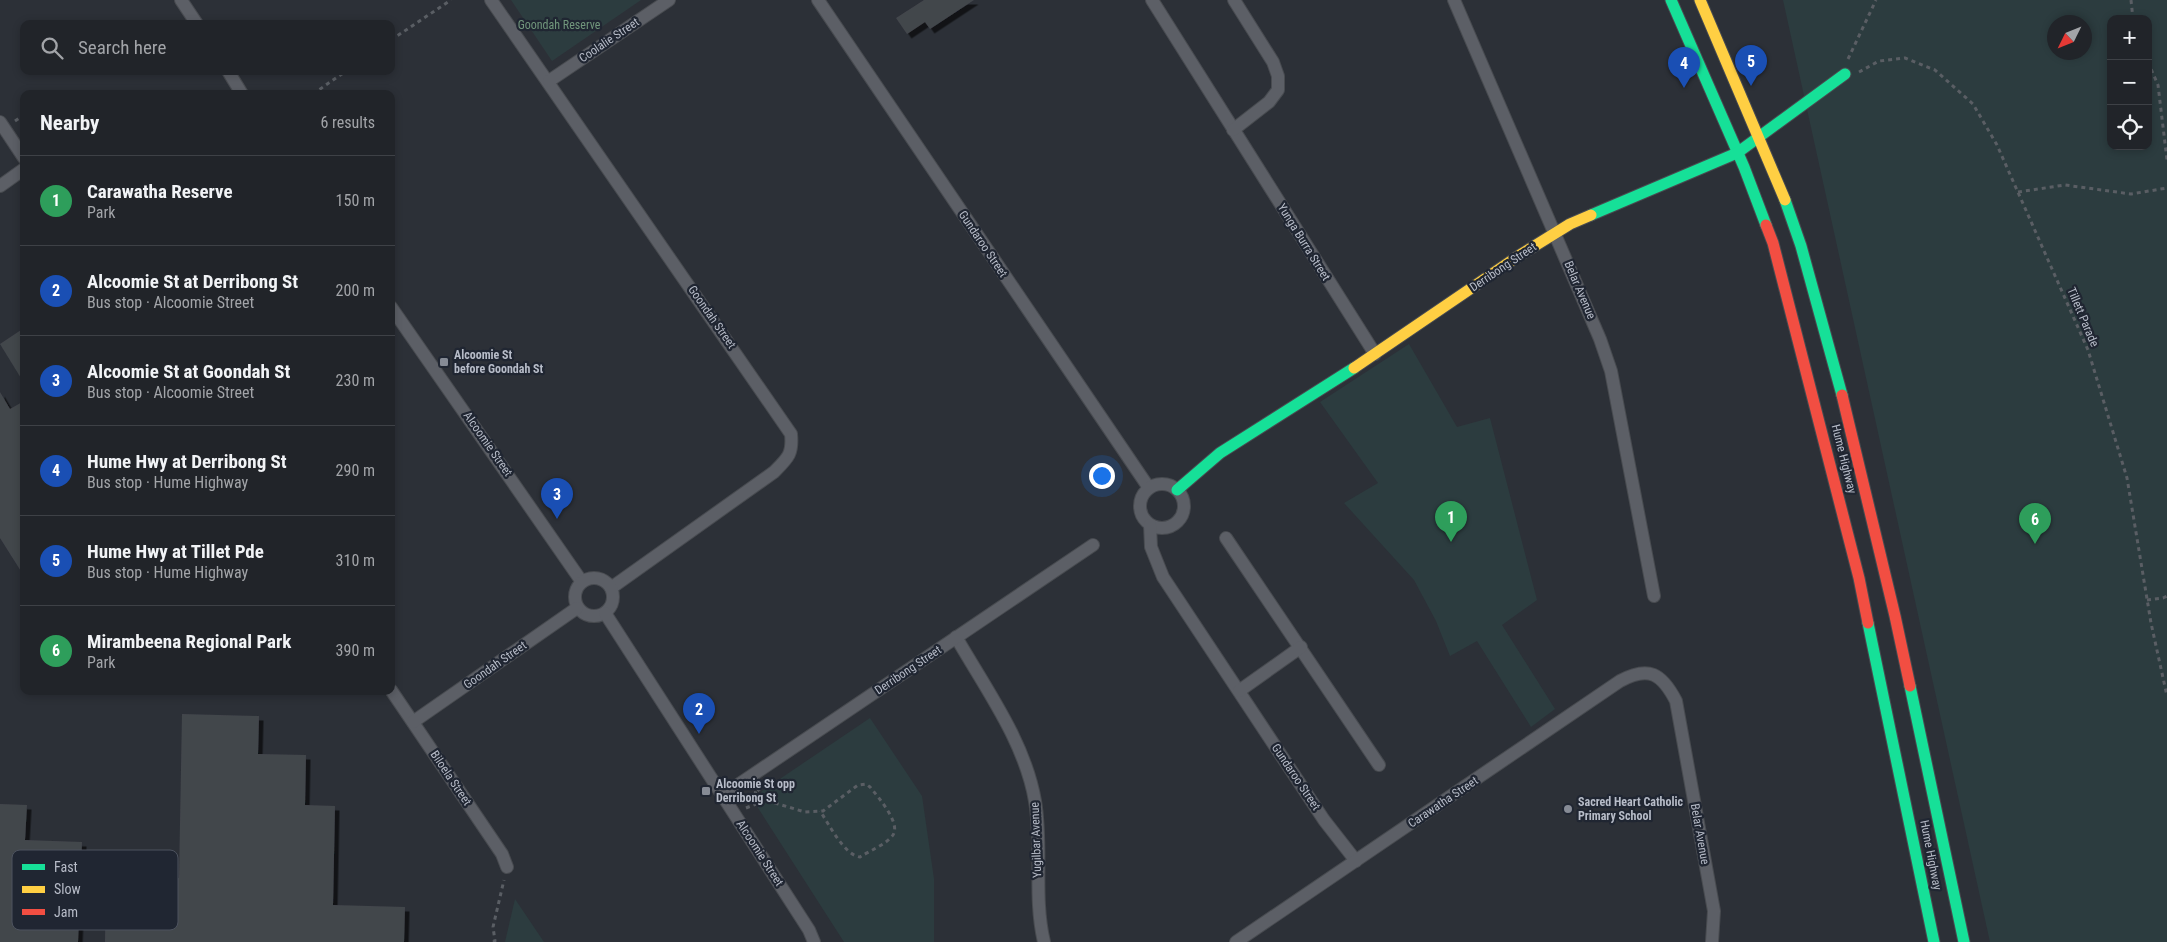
<!DOCTYPE html>
<html lang="en">
<head>
<meta charset="utf-8">
<style>
	body { margin:0; font-family:"Roboto Condensed",sans-serif; background:#2d3035; color:#f1f3f6 }
	.controls { position:absolute; right:15px; top:15px; display:grid; overflow:hidden; border-radius:10px; box-shadow:0 2px 8px #0003 }
	.controls button { width:45px; height:45px; display:grid; place-items:center; padding:0; border:0; border-bottom:1px solid #3e4146; background:#212429; color:#f1f3f6; font:25px sans-serif }
	.compass { position:absolute; left:2047px; top:15px; width:45px; height:45px; border-radius:50%; background:#212429; box-shadow:0 2px 8px #0003; rotate:227deg }
	.you { position:absolute; left:1101px; top:475px; width:18px; height:18px; margin:-12px; border:4px solid #fff; border-radius:50%; background:#1a73e8; box-shadow:0 0 0 8px #1a73e833 }
	.badge { display:grid; place-items:center; width:32px; height:32px; border-radius:50%; background:#b45309; color:#fff; font-size:16px; font-weight:700 }
	.pin { position:absolute; translate:-50% -41px; filter:drop-shadow(0 1px 2px #0008) }
	.pin::after { content:''; position:absolute; top:26px; width:18px; height:15px; background:inherit; clip-path:polygon(0 0,100% 0,50% 100%) }
	.list { margin:0; padding:0; list-style:none }
	h2 { display:flex; justify-content:space-between; align-items:center; height:65px; margin:0; padding:0 20px; font-size:21px }
	h2 small { font-size:16px; font-weight:400; color:#a2a4a8 }
	.list li { display:grid; grid-template-columns:32px 1fr auto; gap:15px; align-items:center; box-sizing:border-box; height:90px; padding:0 20px; border-top:1px solid #3e4146 }
	.list b { display:block; font-size:19px; white-space:nowrap }
	.list p { margin:0; font-size:16px; white-space:nowrap; color:#a2a4a8 }
	.list em { font-size:16px; font-style:normal; color:#a2a4a8 }
	.icon { flex:none; width:28px; height:28px; fill:none; stroke:currentColor; stroke-width:2; stroke-linecap:round; stroke-linejoin:round }
	.map { position:relative; flex:none; width:2167px; height:942px; overflow:hidden }
	.search { position:absolute; background:#212429; box-shadow:0 2px 8px #0003; left:20px; top:20px; width:375px; height:55px; display:flex; align-items:center; gap:12px; box-sizing:border-box; padding:0 18px; border-radius:10px; color:#a2a4a8; font-size:19px }
	.panel { position:absolute; background:#212429; box-shadow:0 2px 8px #0003; left:20px; top:90px; width:375px; height:605px; border-radius:10px }
	.map>svg:first-child { display:block }
	.green { fill:#2c3c3f; fill-rule:evenodd }
	.building { fill:#43464c; filter:url(#shadow) }
	.lines { fill:none; stroke-linecap:round; stroke-linejoin:round }
	.street-casing { stroke:#484b50; stroke-width:14 }
	.fast-casing { stroke:#484b50; stroke-width:13 }
	.slow-casing { stroke:#484b50; stroke-width:13 }
	.jam-casing { stroke:#484b50; stroke-width:13 }
	.path { stroke:#5a5e64; stroke-width:3; stroke-dasharray:4 4; stroke-linecap:butt }
	.street { stroke:#5c5f66; stroke-width:12 }
	.fast { stroke:#16e098; stroke-width:11 }
	.slow { stroke:#ffcf43; stroke-width:11 }
	.jam { stroke:#f24e42; stroke-width:11 }
	.poi-dot { fill:#868b95; stroke:#202632; stroke-width:2 }
	.labels { text-anchor:middle; dominant-baseline:central; stroke-width:4.5; stroke-linejoin:round; paint-order:stroke }
	.park-label { font-size:12px; fill:#71967c; stroke:#202632 }
	.street-label { font-size:12px; fill:#b7bcc8; stroke:#202632 }
	.poi-label { font-size:12px; font-weight:bold; fill:#b7bcc8; stroke:#202632; text-anchor:start }
	.key { fill:#202632; stroke:#4d535f; stroke-width:1 }
	.key-label { font-size:14px; fill:#b7bcc8 }
</style>
</head>
<body>
<div class="map">
<svg width="2167" height="942" viewBox="0 0 2167 942">
	<defs>
		<filter id="shadow"><feDropShadow dx="4.5" dy="4.5" stdDeviation="0" flood-color="#0009"/></filter>
	</defs>
	<rect width="100%" height="100%" fill="#2c3037"/>
	<g class="green">
		<path d="M 511,0 L 641,0 L 552,61 Z"/>
		<path d="M 1783,0 L 2167,0 L 2167,942 L 1990,942 ZM 2111,19 L 2148,19 L 2148,146 L 2111,146 ZM 2054,22 L 2084,22 L 2084,52 L 2054,52 Z"/>
		<path d="M 1409,344 L 1457,427 L 1490,418 L 1537,600 L 1502,625 L 1555,709 L 1531,727 L 1477,641 L 1450,656 L 1436,621 L 1414,580 L 1344,503 L 1378,483 L 1320,402 Z"/>
		<path d="M 870,718 L 922,796 L 934,879 L 934,942 L 844,942 L 758,808 L 758,798 L 762,791 Z"/>
		<path d="M 515,899 L 544,942 L 505,942 Z"/>
	</g>
	<g class="building">
		<path d="M 924,0 L 974,0 L 930,29 L 925,22 L 907,34 L 896,18 Z"/>
		<path d="M 24,328 L 24,383 L 0,344 Z"/>
		<path d="M 0,392 L 10,409 L 24,401 L 24,576 L 0,538 Z"/>
		<path d="M 182,714 L 259,716 L 258,754 L 306,755 L 305,805 L 335,806 L 333,905 L 405,907 L 404,942 L 105,942 L 106,877 L 179,878 Z"/>
		<path d="M 0,804 L 27,805 L 25,840 L 82,842 L 78,942 L 0,942 Z"/>
	</g>
	<g class="lines">
		<g class="street-casing">
			<g id="street">
				<path d="M 181,0 L 197,24"/>
				<path d="M 491,0 L 791,434 C 793,454 788,458 774,472 L 611,588"/>
				<path d="M 818,0 L 1149,488"/>
				<path d="M 1152,0 L 1375,354"/>
				<path d="M 1454,0 L 1600,339 L 1611,371 L 1654,596"/>
				<path d="M 228,71 L 242,94"/>
				<path d="M 549,81 L 669,0"/>
				<path d="M 0,122 L 24,158"/>
				<path d="M 1233,130 L 1269,102 L 1278,90 L 1278,76 L 1273,62 L 1234,0"/>
				<path d="M 0,186 L 24,169"/>
				<path d="M 391,307 L 582,582"/>
				<circle cx="1162" cy="506" r="22"/>
				<path d="M 1150,525 L 1151,547 L 1163,577 L 1324,820 L 1356,861"/>
				<path d="M 1226,538 L 1379,765"/>
				<circle cx="594" cy="597" r="19"/>
				<path d="M 605,613 L 809,930 L 814,942"/>
				<path d="M 956,637 C 986,689 1025,742 1035,801 C 1043,848 1033,896 1044,942"/>
				<path d="M 391,690 L 502,854 L 507,867"/>
				<path d="M 1239,691 L 1301,647"/>
				<path d="M 413,722 L 577,608"/>
				<path d="M 723,795 L 1093,545"/>
				<path d="M 1236,942 L 1620,681 C 1649,665 1662,674 1676,701 L 1714,911 L 1712,942"/>
			</g>
		</g>
		<g class="fast-casing">
			<g id="fast">
				<path d="M 1671,0 L 1744,167 L 1766,225"/>
				<path d="M 1785,200 L 1801,246 L 1842,395"/>
				<path d="M 1591,215 L 1737,153 L 1845,74"/>
				<path d="M 1177,490 L 1220,453 L 1354,368"/>
				<path d="M 1868,623 L 1934,942"/>
				<path d="M 1910,686 L 1964,942"/>
			</g>
		</g>
		<g class="slow-casing">
			<g id="slow">
				<path d="M 1700,0 L 1785,200"/>
				<path d="M 1354,368 L 1520,255 L 1570,224 L 1591,215"/>
			</g>
		</g>
		<g class="jam-casing">
			<g id="jam">
				<path d="M 1766,225 L 1773,243 L 1859,578 L 1868,623"/>
				<path d="M 1842,395 L 1895,616 L 1910,686"/>
			</g>
		</g>
		<g class="path">
			<path d="M 2131,0 L 2133,19"/>
			<path d="M 391,40 L 451,0"/>
			<path d="M 1848,59 L 1876,0"/>
			<path d="M 2148,62 L 2158,85 L 2167,160"/>
			<path d="M 1859,72 L 1879,61 L 1905,58 L 1935,70 L 1973,104 L 1997,145 L 2088,350 L 2127,478 L 2151,623 L 2167,696"/>
			<path d="M 313,94 L 346,71"/>
			<path d="M 15,121 L 21,117"/>
			<path d="M 2018,192 L 2065,185 L 2131,194 L 2167,188"/>
			<path d="M 2147,600 L 2163,598 L 2167,596"/>
			<path d="M 757,788 L 768,801 L 805,812 L 823,811 L 858,785 L 866,784 L 870,787 C 878,797 901,823 893,835 C 887,844 869,851 860,857 C 844,855 829,824 820,811"/>
			<path d="M 753,803 L 756,790"/>
			<path d="M 746,808 L 766,800"/>
			<path d="M 493,942 L 495,941 L 493,927 L 504,880"/>
		</g>
		<use href="#street" class="street"/>
		<use href="#fast" class="fast"/>
		<use href="#slow" class="slow"/>
		<use href="#jam" class="jam"/>
	</g>
	<g class="poi-dot">
		<rect x="439" y="357" width="10" height="10" rx="2.5"/>
		<rect x="701" y="786" width="10" height="10" rx="2.5"/>
		<circle cx="1568" cy="809" r="5"/>
	</g>
	<g class="labels">
		<g class="park-label">
			<text x="559" y="25">Goondah Reserve</text>
		</g>
		<g class="street-label">
			<text transform="translate(609 40) rotate(-34)">Coolalie Street</text>
			<text transform="translate(1304 242) rotate(58)">Yunga Burra Street</text>
			<text transform="translate(983 244) rotate(56)">Gundaroo Street</text>
			<text transform="translate(1503 267) rotate(-34)">Derribong Street</text>
			<text transform="translate(1580 290) rotate(67)">Belar Avenue</text>
			<text transform="translate(712 317) rotate(55)">Goondah Street</text>
			<text transform="translate(2083 317) rotate(67)">Tillett Parade</text>
			<text transform="translate(488 444) rotate(55)">Alcoomie Street</text>
			<text transform="translate(1844 459) rotate(76)">Hume Highway</text>
			<text transform="translate(495 665) rotate(-35)">Goondah Street</text>
			<text transform="translate(908 670) rotate(-34)">Derribong Street</text>
			<text transform="translate(1296 777) rotate(56)">Gundaroo Street</text>
			<text transform="translate(451 778) rotate(56)">Biloela Street</text>
			<text transform="translate(1443 802) rotate(-34)">Carawatha Street</text>
			<text transform="translate(1700 834) rotate(80)">Belar Avenue</text>
			<text transform="translate(1036 840) rotate(-92)">Yugilbar Avenue</text>
			<text transform="translate(760 853) rotate(57)">Alcoomie Street</text>
			<text transform="translate(1931 855) rotate(79)">Hume Highway</text>
		</g>
		<g class="poi-label">
			<text x="454" y="355">Alcoomie St<tspan x="454" dy="14">before Goondah St</tspan></text>
			<text x="716" y="784">Alcoomie St opp<tspan x="716" dy="14">Derribong St</tspan></text>
			<text x="1578" y="802">Sacred Heart Catholic<tspan x="1578" dy="14">Primary School</tspan></text>
		</g>
	</g>
	<rect x="12" y="850" width="166" height="80" rx="8" class="key"/>
	<rect x="22" y="864" width="23" height="6" fill="#16e098"/>
	<rect x="22" y="886" width="23" height="7" fill="#ffcf43"/>
	<rect x="22" y="909" width="23" height="6" fill="#f24e42"/>
	<g class="key-label">
		<text x="54" y="872">Fast</text>
		<text x="54" y="894">Slow</text>
		<text x="54" y="917">Jam</text>
	</g>
</svg>
<div class="controls">
<button>+</button>
<button>−</button>
<button><svg class="icon" aria-label="locate" viewBox="0 0 24 24"><circle cx="12" cy="12" r="6"/><path d="M12 2v4M12 18v4M2 12h4M18 12h4"/></svg></button>
</div>
<svg class="compass" viewBox="-18 -18 36 36"><path d="M0-13l5 13h-10z" fill="#e53935"/><path d="M0 13l5-13h-10z" fill="#a2a4a8"/></svg>
<div class="you"></div>
<div class="pin badge" style="left:1451px;top:542px;background:#2e9e5b">1</div>
<div class="pin badge" style="left:699px;top:734px;background:#1a4fb4">2</div>
<div class="pin badge" style="left:557px;top:519px;background:#1a4fb4">3</div>
<div class="pin badge" style="left:1684px;top:88px;background:#1a4fb4">4</div>
<div class="pin badge" style="left:1751px;top:86px;background:#1a4fb4">5</div>
<div class="pin badge" style="left:2035px;top:544px;background:#2e9e5b">6</div>
<div class="search"><svg class="icon" aria-label="search" viewBox="0 0 24 24"><circle cx="10" cy="10" r="6"/><path d="M15 15l6 6"/></svg>Search here</div>
<section class="panel">
<h2>Nearby<small>6 results</small></h2>
<ul class="list">
<li><span class="badge" style="background:#2e9e5b">1</span><div><b>Carawatha Reserve</b><p>Park</p></div><em>150 m</em></li>
<li><span class="badge" style="background:#1a4fb4">2</span><div><b>Alcoomie St at Derribong St</b><p>Bus stop · Alcoomie Street</p></div><em>200 m</em></li>
<li><span class="badge" style="background:#1a4fb4">3</span><div><b>Alcoomie St at Goondah St</b><p>Bus stop · Alcoomie Street</p></div><em>230 m</em></li>
<li><span class="badge" style="background:#1a4fb4">4</span><div><b>Hume Hwy at Derribong St</b><p>Bus stop · Hume Highway</p></div><em>290 m</em></li>
<li><span class="badge" style="background:#1a4fb4">5</span><div><b>Hume Hwy at Tillet Pde</b><p>Bus stop · Hume Highway</p></div><em>310 m</em></li>
<li><span class="badge" style="background:#2e9e5b">6</span><div><b>Mirambeena Regional Park</b><p>Park</p></div><em>390 m</em></li>
</ul>
</section>
</div>
</body>
</html>
